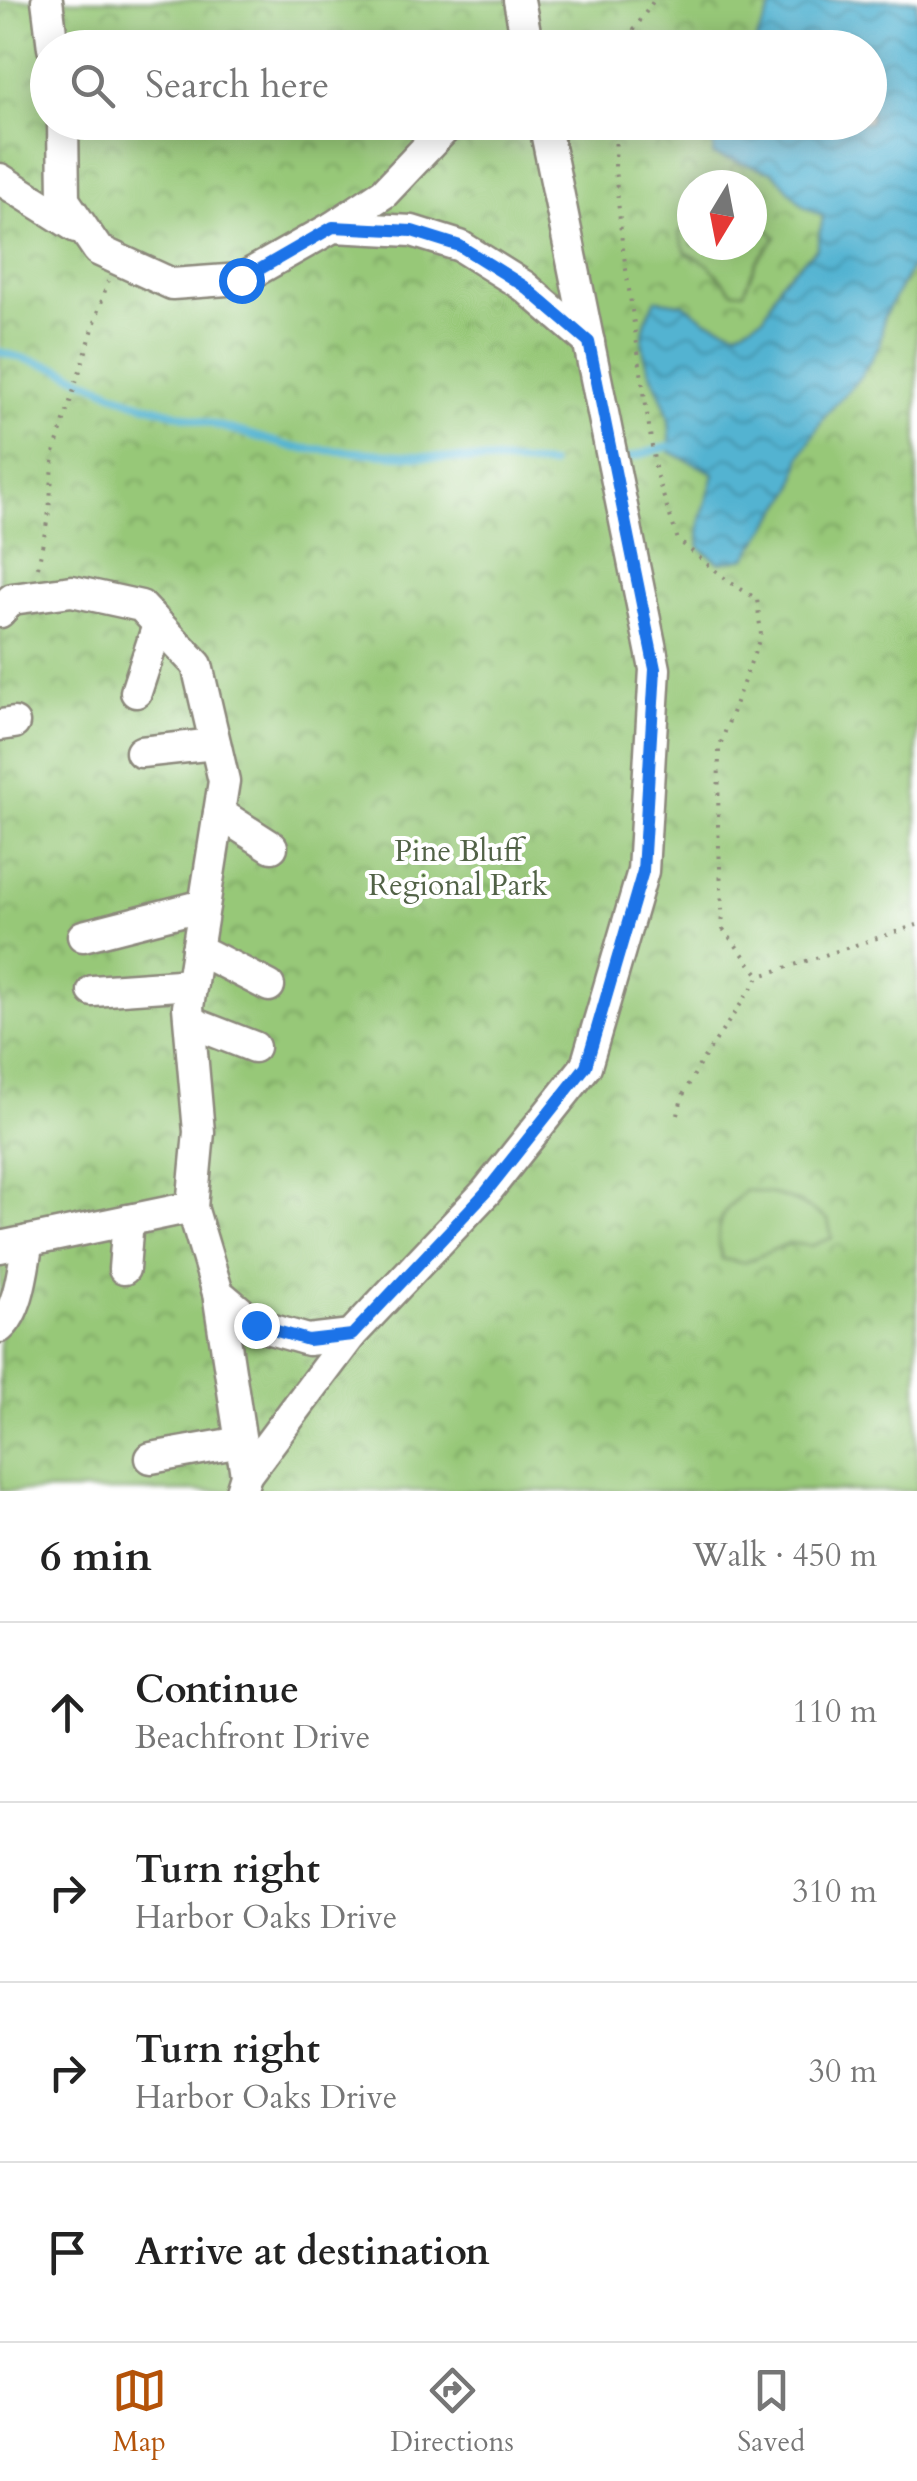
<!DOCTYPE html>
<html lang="en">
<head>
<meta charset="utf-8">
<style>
	body { margin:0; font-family:Cardo,serif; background:#f6f6f6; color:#222 }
	.compass { position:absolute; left:677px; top:170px; width:90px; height:90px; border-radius:50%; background:#fff; box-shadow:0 5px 25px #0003; rotate:190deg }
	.stop { position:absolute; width:30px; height:30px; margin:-22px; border:8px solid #1a73e8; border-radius:50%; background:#fff }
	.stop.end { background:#1a73e8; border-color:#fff; box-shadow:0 2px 10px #0008 }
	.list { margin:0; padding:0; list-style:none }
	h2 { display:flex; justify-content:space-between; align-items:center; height:130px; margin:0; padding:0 40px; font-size:42px }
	h2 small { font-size:32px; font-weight:400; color:#767676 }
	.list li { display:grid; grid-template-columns:65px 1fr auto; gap:30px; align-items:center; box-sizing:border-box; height:180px; padding:0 40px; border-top:2px solid #e0e0e0 }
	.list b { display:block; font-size:38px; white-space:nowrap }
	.list p { margin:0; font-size:32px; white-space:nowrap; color:#767676 }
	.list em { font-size:32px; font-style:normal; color:#767676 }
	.icon { flex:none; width:55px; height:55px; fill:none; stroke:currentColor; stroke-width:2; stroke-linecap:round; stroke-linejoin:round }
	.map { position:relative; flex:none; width:917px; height:1491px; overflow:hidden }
	.search { position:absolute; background:#fff; box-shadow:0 5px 25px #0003; left:30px; right:30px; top:30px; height:110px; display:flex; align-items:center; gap:25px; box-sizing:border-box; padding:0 35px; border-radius:55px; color:#767676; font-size:38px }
	.sheet { height:850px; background:#fff }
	nav { display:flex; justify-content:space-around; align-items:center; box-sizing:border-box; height:140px; border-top:2px solid #e0e0e0; background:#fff; font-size:28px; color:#767676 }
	nav a { display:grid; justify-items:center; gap:5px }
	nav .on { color:#b45309 }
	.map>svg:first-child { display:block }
	.park { fill:url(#park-crowns); stroke:#617a52; stroke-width:2.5; fill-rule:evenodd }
	.pitch { fill:#97c878; stroke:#617a52; stroke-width:2.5 }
	.water { fill:url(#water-waves); stroke:#3f6f7e; stroke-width:2.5 }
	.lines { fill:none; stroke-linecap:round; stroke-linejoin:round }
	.stream { stroke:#53b3d1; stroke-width:8 }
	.minor-casing { stroke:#8c897c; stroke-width:35 }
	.path { stroke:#8c897c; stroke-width:4; stroke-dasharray:2.5 8; stroke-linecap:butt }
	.minor { stroke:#fff; stroke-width:30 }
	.route { stroke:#1a73e8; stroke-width:12 }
	.labels { text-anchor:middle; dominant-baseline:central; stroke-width:8; stroke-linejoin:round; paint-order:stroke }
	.park-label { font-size:30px; fill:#516246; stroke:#fff }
</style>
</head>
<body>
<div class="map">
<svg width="917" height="1491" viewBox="0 0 917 1491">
	<defs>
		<pattern id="park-crowns" width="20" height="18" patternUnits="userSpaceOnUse" patternTransform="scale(2.5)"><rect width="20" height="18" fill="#97c878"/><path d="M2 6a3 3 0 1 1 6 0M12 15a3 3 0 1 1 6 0" fill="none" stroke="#7ba363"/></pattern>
		<pattern id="water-waves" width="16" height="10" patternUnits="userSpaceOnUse" patternTransform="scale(2.5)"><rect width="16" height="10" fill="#53b3d1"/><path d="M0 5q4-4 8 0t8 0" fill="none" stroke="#4592aa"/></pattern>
	</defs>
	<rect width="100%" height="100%" fill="#fff"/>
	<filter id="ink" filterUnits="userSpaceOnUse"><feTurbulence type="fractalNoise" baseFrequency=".01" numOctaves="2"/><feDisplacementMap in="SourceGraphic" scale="20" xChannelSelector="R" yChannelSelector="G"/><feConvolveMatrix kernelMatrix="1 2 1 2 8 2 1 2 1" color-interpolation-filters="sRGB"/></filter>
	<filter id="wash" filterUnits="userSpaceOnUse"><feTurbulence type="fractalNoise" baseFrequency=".0048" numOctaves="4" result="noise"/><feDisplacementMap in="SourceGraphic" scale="40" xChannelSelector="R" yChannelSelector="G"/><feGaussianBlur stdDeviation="2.25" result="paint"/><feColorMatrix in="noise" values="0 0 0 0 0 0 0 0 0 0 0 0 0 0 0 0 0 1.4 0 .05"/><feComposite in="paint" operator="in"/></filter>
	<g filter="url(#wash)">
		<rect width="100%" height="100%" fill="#ece7cc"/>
		<path class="park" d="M 0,0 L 917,0 L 917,1491 L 0,1491 ZM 48,48 L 870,48 L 870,122 L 48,122 ZM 692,185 L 752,185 L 752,245 L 692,245 Z"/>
		<g class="pitch">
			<path d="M 752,215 L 776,237 L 756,262 L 744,292 L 732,291 L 708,264 L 686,252 L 679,234 L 692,216 L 692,245 L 752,245 Z"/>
			<path d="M 746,1190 C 779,1193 801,1201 828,1220 L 832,1238 L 811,1246 L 789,1243 L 743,1263 L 722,1259 C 714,1222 718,1215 746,1190 Z"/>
		</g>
		<path class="water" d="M 775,0 L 917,0 L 917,258 L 884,316 L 880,344 L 861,376 L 824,417 L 801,456 L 793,490 L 746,558 L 720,563 L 700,548 C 695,521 709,500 714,473 L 670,452 C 670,439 671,424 667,412 C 652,367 627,347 656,299 L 684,304 L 706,320 L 737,331 L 764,316 L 781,281 L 817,248 L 823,217 L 803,206 L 773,172 L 713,155 L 714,135 L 719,123 L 870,122 L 870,48 L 753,47 Z"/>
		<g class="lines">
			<g class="stream">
				<path d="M 0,352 L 58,368 L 132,401 L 296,448 L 550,465"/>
				<path d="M 625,459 L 670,446"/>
			</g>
		</g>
	</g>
	<g filter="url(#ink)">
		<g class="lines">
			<g class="minor-casing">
				<g id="minor">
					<path d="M 47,0 L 53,48"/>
					<path d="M 519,0 L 528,48"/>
					<path d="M 63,122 L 64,200 L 98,250 L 172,284 L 241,279 L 333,227 L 412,231 L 460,246 L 524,286 L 589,342"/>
					<path d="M 0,179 L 76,227"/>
					<path d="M 333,227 L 384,193 L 451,122"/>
					<path d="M 0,612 L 12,599 L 72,591 L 141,606 L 197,665 L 224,781 L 188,1007 L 199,1132 L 192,1207 L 218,1293 L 246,1475 L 241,1491"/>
					<path d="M 136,692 L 158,625"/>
					<path d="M 0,725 L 14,723"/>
					<path d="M 141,752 L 215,744"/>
					<path d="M 219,813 L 272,847"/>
					<path d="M 83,936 L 204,905"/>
					<path d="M 197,949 L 269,986"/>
					<path d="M 93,991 L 192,984"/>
					<path d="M 190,1022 L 254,1047"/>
					<path d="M 0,1247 L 192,1207"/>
					<path d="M 124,1269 L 128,1220"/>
					<path d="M 218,1293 L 256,1325 L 308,1340 L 351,1335 L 486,1192 L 586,1066 L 643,871 L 655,669 L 544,122"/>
					<path d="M 0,1327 C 20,1309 23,1266 28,1241"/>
					<path d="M 151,1458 L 241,1442"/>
					<path d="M 246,1475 L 351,1335"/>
				</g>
			</g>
			<g class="path">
				<path d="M 622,48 L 654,0"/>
				<path d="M 104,122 L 115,125 L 117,122"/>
				<path d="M 616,122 L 615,169 L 622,242 L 656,474 L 678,540 L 728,581 L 757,599 L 761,635 L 719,748 L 718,826 L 723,929 L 760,976"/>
				<path d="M 38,567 L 49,512 L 54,453 L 108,281"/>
				<path d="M 678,1115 L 682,1097 L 701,1062 L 760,976 L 917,925"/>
			</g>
			<use href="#minor" class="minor"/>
		</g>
	</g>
	<g class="lines" filter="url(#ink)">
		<path class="route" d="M 241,280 L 333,227 L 412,231 L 460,246 L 524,286 L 589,342 L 655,669 L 643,871 L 586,1066 L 486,1192 L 352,1335 L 308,1340 L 256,1325"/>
	</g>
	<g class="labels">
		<g class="park-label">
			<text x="458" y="851">Pine Bluff<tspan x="458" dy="34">Regional Park</tspan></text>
		</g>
	</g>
</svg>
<svg class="compass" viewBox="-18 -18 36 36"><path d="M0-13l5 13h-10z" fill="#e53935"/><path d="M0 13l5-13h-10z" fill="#767676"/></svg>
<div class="stop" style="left:241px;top:280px"></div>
<div class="stop end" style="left:256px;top:1325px"></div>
<div class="search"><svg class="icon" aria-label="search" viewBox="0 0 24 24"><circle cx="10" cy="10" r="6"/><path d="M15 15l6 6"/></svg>Search here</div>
</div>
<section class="sheet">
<h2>6 min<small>Walk · 450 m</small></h2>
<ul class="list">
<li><svg class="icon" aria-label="ahead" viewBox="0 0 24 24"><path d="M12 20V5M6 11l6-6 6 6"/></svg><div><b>Continue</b><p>Beachfront Drive</p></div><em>110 m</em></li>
<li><svg class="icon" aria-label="right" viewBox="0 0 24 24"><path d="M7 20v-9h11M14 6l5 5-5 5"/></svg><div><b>Turn right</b><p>Harbor Oaks Drive</p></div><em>310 m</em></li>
<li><svg class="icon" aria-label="right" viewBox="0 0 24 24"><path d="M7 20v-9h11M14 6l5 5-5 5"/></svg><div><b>Turn right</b><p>Harbor Oaks Drive</p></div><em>30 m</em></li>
<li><svg class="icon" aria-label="arrive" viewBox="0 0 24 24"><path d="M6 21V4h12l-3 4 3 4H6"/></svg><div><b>Arrive at destination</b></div></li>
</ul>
</section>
<nav>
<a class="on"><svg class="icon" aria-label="map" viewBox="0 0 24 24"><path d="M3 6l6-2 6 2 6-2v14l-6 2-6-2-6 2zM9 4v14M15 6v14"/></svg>Map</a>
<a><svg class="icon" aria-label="directions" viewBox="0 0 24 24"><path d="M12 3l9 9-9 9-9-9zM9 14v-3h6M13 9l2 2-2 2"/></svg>Directions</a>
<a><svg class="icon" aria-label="saved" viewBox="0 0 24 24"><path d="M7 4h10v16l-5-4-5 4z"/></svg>Saved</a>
</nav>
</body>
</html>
